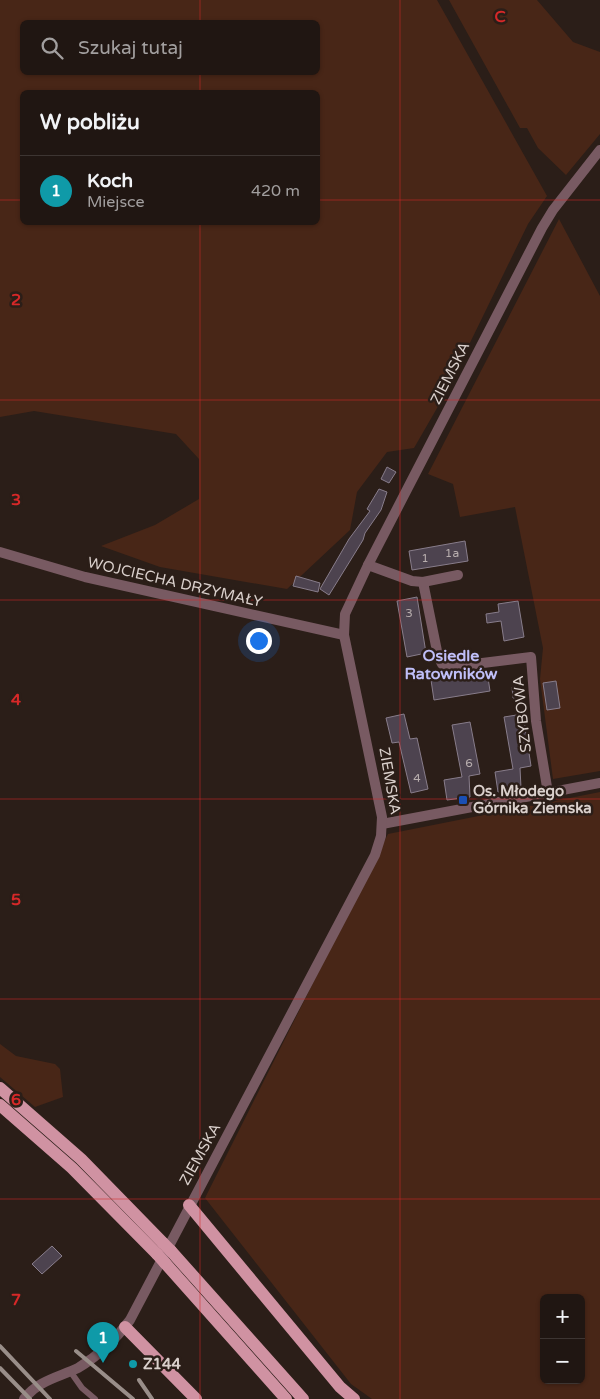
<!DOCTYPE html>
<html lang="pl">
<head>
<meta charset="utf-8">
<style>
  :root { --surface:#201612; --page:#2d2320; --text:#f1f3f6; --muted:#a29f9f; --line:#3d3532; --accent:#b1adfa }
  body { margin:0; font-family:"Varela Round",sans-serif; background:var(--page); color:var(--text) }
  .controls { position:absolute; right:15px; bottom:15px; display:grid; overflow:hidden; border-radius:8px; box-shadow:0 1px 4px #0004 }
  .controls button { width:45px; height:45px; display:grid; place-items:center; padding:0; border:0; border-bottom:1px solid var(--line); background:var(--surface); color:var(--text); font:25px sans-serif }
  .you { position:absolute; left:258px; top:640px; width:18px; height:18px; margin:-12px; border:4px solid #fff; border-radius:50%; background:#1a73e8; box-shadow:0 0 0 8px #1a73e833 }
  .badge { display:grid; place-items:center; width:32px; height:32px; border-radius:50%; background:var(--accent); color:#fff; font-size:16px; font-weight:700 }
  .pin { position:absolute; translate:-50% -41px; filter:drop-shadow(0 1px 2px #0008) }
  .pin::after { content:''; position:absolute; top:26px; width:18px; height:15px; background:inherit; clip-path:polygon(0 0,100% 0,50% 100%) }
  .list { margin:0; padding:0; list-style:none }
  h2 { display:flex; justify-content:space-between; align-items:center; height:65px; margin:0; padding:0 20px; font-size:21px }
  h2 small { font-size:16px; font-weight:400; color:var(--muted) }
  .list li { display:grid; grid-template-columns:32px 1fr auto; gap:15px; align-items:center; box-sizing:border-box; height:70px; padding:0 20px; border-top:1px solid var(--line) }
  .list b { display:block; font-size:19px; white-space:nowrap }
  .list p { margin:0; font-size:16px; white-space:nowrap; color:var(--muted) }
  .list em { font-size:16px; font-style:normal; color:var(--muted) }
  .icon { flex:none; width:28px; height:28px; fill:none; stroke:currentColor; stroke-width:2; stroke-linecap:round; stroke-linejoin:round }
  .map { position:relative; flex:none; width:600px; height:1399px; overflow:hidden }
  .search { position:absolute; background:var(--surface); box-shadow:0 1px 4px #0004; left:20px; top:20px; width:300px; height:55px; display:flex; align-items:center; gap:12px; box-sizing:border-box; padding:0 18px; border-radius:8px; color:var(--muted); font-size:19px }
  .panel { position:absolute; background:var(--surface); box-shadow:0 1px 4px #0004; left:20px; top:90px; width:300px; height:135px; border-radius:8px }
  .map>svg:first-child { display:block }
  .green { fill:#482617; fill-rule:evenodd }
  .building { fill:#4d434f; stroke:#887d8b }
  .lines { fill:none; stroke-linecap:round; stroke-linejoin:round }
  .service { stroke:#785a62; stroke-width:6 }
  .minor { stroke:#785a62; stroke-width:10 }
  .tertiary { stroke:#785a62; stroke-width:10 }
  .primary { stroke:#d092a2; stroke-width:12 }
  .rail { stroke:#998e89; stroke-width:4 }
  .primary-bridge { stroke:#d092a2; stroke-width:12 }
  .grid { fill:none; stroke:#d62828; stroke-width:1; stroke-opacity:0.55 }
  .transit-dot { fill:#1a4fb4; stroke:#2b1e18; stroke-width:2 }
  .culture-dot { fill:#0f9aa8; stroke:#2b1e18; stroke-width:2 }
  .labels { text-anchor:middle; stroke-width:5; stroke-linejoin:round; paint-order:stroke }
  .number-label { font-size:12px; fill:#b7adad }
  .street-label { font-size:15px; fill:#dad0cc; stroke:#2b1e18 }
  .poi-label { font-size:15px; font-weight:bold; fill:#dad0cc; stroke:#2b1e18; text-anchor:start }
  .neighbourhood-label { font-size:16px; font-weight:bold; fill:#bfbef7; stroke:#2b1e18 }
  .grid-label { font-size:16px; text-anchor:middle; font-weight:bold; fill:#d62828; stroke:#2b1e18; stroke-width:5; stroke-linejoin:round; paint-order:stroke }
</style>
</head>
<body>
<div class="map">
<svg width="600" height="1399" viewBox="0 0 600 1399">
  <rect width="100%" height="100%" fill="#2b1e18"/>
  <g class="green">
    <path d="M0,0H437L547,196L528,224L444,396L414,448L387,452L357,492L350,530L287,589L160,567L101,546L155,525L199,499V459L176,434L34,411L0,417ZM22,22H318V72H22ZM22,92H318V222H22Z"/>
    <path d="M449,0H537L573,42L600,52V134L566,175L538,148L527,128H520Z"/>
    <path d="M559,219L600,296V771L553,779L540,679L543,648L515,507L460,517L453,484L428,474Z"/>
    <path d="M600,792V1399H372L351,1384L205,1198L388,834ZM544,1298H581V1380H544Z"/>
    <path d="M0,1044L16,1056L55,1064L60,1069L63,1097L35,1107L0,1077Z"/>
  </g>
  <g class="building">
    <path d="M387,467L396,472L389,483L381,479Z"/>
    <path d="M379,489L387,492L381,510L365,533L363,540L329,595L320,589L349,539L370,511L367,509Z"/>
    <path d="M465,541L468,561L412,570L409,551Z"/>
    <path d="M296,576L320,583L318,592L293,586Z"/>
    <path d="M417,597L426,653L407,657L397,601Z"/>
    <path d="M518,601L524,637L504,641L501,621L487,623L486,614L499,612L498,604Z"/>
    <path d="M487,671L490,691L434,700L431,680Z"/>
    <path d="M556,681L560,708L547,710L543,683Z"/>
    <path d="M523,686L524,697L513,698L512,687Z"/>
    <path d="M404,714L410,739L417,738L428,789L411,793L399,742L392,743L386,718Z"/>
    <path d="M523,714L531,766L520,768L521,788L498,792L495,772L513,769L504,717Z"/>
    <path d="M470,722L480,774L469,776L470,797L447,800L444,780L462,777L452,725Z"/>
    <path d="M52,1246L62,1256L42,1274L32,1264Z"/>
  </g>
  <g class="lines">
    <path class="service" d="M70,1371L82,1388L95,1399"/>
    <g class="minor">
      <path d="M0,552L85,577L344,635"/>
      <path d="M368,565L412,581L423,582L438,656L442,664L450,667L531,657L536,721L548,793"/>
      <path d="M423,582L458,575"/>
      <path d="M382,824L600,783"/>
    </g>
    <path class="tertiary" d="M24,1399C37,1381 59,1377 78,1368C98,1356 116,1339 130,1320L375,855L381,836L382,817L344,635L345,614L368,565L542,228L553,210L600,150"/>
    <g class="primary">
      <path d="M0,1088L81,1159L163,1243"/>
      <path d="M0,1105L72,1168L157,1254"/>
      <path d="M189,1205L340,1387L354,1399"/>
      <path d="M171,1251L303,1399"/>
      <path d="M165,1263L286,1399"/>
      <path d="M125,1327L196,1399"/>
    </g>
    <g class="rail">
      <path d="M0,1346L50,1399"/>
      <path d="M76,1351L133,1399"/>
      <path d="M0,1368L30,1399"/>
      <path d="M139,1380L152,1399"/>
    </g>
    <g class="primary-bridge">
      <path d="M163,1243L171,1251"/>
      <path d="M157,1254L165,1263"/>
    </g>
  </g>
  <path class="grid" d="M200,0V22M400,0V1399M200,72V92M0,200H22M318,200H600M200,222V1399M0,400H600M0,600H600M0,799H600M0,999H600M0,1199H600"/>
  <rect class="transit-dot" x="458" y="795" width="10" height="10" rx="2.5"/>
  <circle class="culture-dot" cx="133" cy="1364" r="5"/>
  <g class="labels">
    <g class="number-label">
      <text x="452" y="557">1a</text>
      <text x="425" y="562">1</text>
      <text x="409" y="617">3</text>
      <text x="469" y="767">6</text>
      <text x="417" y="782">4</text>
    </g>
    <g class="street-label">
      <text transform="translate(450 373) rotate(-63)" y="5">ZIEMSKA</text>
      <text transform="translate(175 582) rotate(13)" y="5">WOJCIECHA DRZYMAŁY</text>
      <text transform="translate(522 714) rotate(-96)" y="5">SZYBOWA</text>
      <text transform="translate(390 781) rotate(80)" y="5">ZIEMSKA</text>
      <text transform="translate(200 1154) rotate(-61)" y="5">ZIEMSKA</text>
    </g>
    <g class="poi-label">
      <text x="473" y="796">Os. Młodego<tspan x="473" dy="17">Górnika Ziemska</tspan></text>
      <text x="143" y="1369">Z144</text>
    </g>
    <g class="neighbourhood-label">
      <text x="451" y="661">Osiedle<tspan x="451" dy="18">Ratowników</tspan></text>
    </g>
  </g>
  <g class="grid-label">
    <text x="500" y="22">C</text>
    <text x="16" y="305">2</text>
    <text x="16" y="505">3</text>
    <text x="16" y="705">4</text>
    <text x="16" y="905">5</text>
    <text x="16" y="1105">6</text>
    <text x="16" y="1305">7</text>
  </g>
</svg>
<div class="controls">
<button>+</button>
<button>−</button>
</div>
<div class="you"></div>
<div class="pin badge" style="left:103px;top:1363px;background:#0f9aa8">1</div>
<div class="search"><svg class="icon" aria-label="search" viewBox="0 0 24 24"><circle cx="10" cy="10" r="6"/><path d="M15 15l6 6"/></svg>Szukaj tutaj</div>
<section class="panel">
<h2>W pobliżu<small></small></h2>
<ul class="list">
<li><span class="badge" style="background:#0f9aa8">1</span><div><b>Koch</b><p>Miejsce</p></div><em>420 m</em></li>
</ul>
</section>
</div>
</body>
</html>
